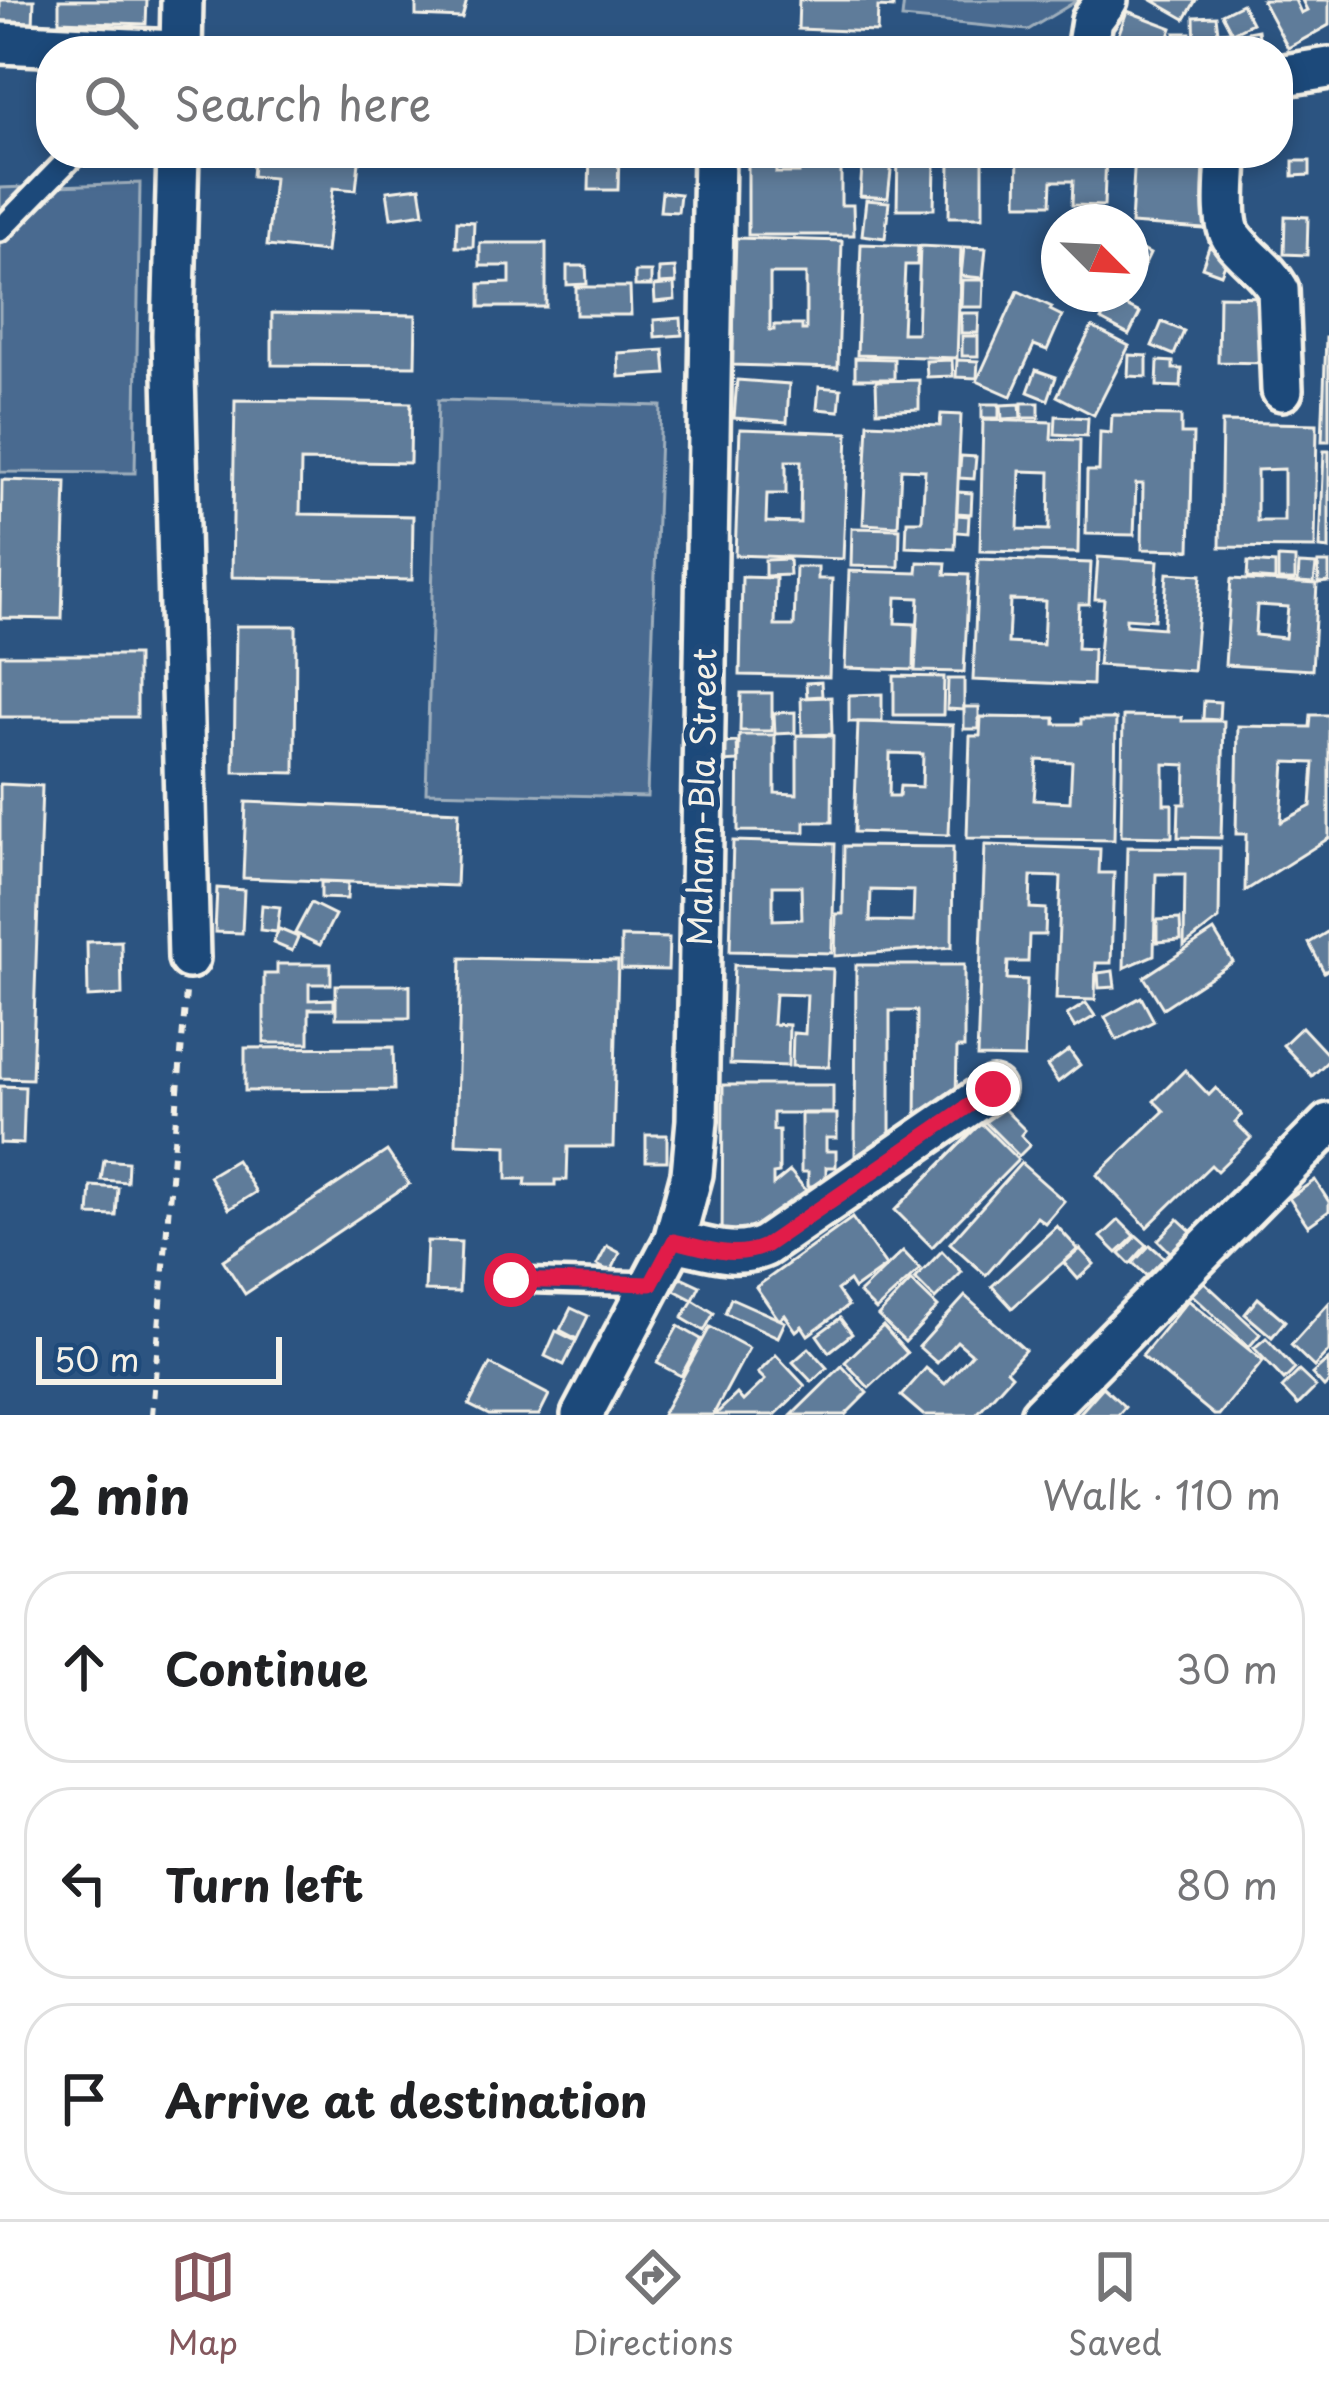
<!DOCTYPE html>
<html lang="en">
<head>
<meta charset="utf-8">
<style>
  :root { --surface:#fff; --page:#f2f2f2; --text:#202124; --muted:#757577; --line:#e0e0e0; --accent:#84575d }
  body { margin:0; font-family:"Playpen Sans",sans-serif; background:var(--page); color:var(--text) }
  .compass { position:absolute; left:1041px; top:204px; width:108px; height:108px; border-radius:50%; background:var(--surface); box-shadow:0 6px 18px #0003; rotate:114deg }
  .scale { position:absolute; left:36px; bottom:30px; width:246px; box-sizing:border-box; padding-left:12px; border:6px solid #f4f1e8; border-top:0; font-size:33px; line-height:42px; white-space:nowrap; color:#f4f1e8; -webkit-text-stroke:9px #1f4a7a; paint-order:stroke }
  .stop { position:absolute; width:36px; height:36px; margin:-27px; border:9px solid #e11d48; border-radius:50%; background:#fff }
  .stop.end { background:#e11d48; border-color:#fff; box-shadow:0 3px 12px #0008 }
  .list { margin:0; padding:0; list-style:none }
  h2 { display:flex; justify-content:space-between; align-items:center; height:156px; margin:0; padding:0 48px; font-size:51px }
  h2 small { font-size:39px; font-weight:400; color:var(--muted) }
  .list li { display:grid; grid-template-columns:78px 1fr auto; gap:36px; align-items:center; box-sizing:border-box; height:192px; margin:0 24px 24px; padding:0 24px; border:3px solid var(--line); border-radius:48px }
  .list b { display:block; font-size:45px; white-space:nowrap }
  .list em { font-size:39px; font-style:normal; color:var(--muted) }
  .icon { flex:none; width:66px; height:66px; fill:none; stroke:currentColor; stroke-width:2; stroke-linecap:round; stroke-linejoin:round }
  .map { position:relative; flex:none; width:1329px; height:1415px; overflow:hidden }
  .search { position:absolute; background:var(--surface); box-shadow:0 6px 18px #0003; left:36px; right:36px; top:36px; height:132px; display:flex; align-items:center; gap:30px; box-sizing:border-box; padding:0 42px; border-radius:48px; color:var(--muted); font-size:45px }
  .sheet { height:804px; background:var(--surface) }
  nav { display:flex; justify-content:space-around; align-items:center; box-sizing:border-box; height:168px; border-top:3px solid var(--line); background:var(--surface); font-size:33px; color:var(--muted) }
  nav a { display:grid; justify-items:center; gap:6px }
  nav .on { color:var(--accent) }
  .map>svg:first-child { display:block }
  .green { fill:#496b90; stroke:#9eaebc; stroke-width:3 }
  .building { fill:#5e7b9a; stroke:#f4f1e8; stroke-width:3; fill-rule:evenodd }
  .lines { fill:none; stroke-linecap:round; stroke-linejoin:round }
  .lane-casing { stroke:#f4f1e8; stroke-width:30 }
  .street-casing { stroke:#f4f1e8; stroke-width:48 }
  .path { stroke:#f4f1e8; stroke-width:6; stroke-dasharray:9 9; stroke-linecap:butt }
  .lane { stroke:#1f4a7a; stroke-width:21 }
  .street { stroke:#1f4a7a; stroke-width:39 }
  .route { stroke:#e11d48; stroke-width:15 }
  .labels { text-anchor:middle; stroke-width:12; stroke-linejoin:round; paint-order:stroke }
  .street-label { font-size:33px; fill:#f4f1e8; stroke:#1f4a7a }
</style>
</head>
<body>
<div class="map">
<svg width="1329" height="1415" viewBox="0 0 1329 1415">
  <rect width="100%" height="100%" fill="#2c5481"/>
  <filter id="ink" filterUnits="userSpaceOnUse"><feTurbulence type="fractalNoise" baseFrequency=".00833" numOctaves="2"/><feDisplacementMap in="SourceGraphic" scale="24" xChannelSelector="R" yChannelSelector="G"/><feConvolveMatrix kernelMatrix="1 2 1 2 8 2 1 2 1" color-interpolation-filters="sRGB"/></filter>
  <g filter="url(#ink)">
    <g class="green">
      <path d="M904,0H1078L1028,30L902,18Z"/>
      <path d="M140,183L135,473L0,472V188Z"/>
      <path d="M438,400L661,406L647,797L426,792Z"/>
    </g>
    <g class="building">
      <path d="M0,0H34L33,25L0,23Z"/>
      <path d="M59,0H147L146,24L59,21Z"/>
      <path d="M416,0H467L462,18L416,16Z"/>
      <path d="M799,0H893V8L878,7L877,32L798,29Z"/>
      <path d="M1152,0H1196L1185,19Z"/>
      <path d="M1262,0H1295L1301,13L1307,10L1302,0H1329V25L1288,48Z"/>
      <path d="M1242,4L1252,23L1232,33L1222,14Z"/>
      <path d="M1127,11L1172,28L1164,51H1124L1114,47Z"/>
      <path d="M1216,16L1218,32L1230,31L1231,50L1195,51L1194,17Z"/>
      <path d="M1258,30L1261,51H1240L1237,34Z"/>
      <path d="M1175,33H1190V50L1176,51Z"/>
      <path d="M254,153H360L356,190L333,188L326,252L267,246L274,178L252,176Z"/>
      <path d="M476,153H516L515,162L475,158Z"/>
      <path d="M534,153H554L553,161L533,159Z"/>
      <path d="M590,153H619L618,190H589Z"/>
      <path d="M748,153H789L777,154L776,173H799L800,153H841V205H853L854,235H748Z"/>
      <path d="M863,153H893L888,198L860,196Z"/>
      <path d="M898,153H983V217H949L950,164H935L934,209H897Z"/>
      <path d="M1018,153H1106L1104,206L1072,205L1073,181H1052L1051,204H1017Z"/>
      <path d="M1135,153H1223L1218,230L1131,224Z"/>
      <path d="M1293,161H1310V175L1293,176Z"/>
      <path d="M420,187L424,213L391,218L387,191Z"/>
      <path d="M662,192L680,194L678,212L660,211Z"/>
      <path d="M866,200L889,202L885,238L862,235Z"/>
      <path d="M1285,216L1308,217L1307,255L1284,254Z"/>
      <path d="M457,221L474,222L473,247H456Z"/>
      <path d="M736,238L842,241L838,368L732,365ZM770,274H806V330H802V325H774V330H770Z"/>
      <path d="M480,243H546V307H480V284L510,283V266H480Z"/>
      <path d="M861,244L918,246L917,265H905L902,333H917L920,246L961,248L957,358L857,355Z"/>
      <path d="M1131,244L1150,254L1141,273L1131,268Z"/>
      <path d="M964,247L986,248L983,278L961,276Z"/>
      <path d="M1209,247L1229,254L1221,274L1202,267Z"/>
      <path d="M567,266H586L587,284L567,285Z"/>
      <path d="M675,268L676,283L659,284V269Z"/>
      <rect x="635" y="272" width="16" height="14"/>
      <path d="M962,280H984L983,307H961Z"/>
      <path d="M674,284L675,300L655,302L654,286Z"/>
      <path d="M576,287H630L631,315H576Z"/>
      <path d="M1018,291L1052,307L1050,310L1062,316L1047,350L1034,345L1011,396L977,381Z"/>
      <path d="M1219,296L1268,297L1266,363L1218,362Z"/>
      <path d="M1112,299L1140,313L1129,335L1101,320Z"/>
      <path d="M272,313L416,315L415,366L272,365Z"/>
      <path d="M961,313H979L978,333H961Z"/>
      <path d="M681,318L682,335L655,337L654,320Z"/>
      <path d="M1162,322L1184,331L1174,355L1152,346Z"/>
      <path d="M1092,327L1129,346L1094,415L1057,396Z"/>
      <rect x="962" y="336" width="16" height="20"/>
      <path d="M1326,338H1329V441H1322Z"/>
      <path d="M664,350L666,374L619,377L618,353Z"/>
      <path d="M1129,355L1147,356V377L1128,376Z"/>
      <path d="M855,358L894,359V379H855Z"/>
      <path d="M952,360L953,376L927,377L926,361Z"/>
      <path d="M957,360L978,361L977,378L956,377Z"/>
      <path d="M1158,361L1173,362V369H1182L1181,387L1157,386Z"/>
      <path d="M1036,370L1056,377L1048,400L1028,392Z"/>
      <path d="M737,380L789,384L787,422L734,418Z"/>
      <path d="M919,380V409L877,411L876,381Z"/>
      <path d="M819,387L841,389L839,411L817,409Z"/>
      <path d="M235,400L411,403L410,463L301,461L300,514L413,516L412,580L232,577Z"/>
      <rect x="1022" y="403" width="17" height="15"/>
      <rect x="982" y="404" width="17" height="14"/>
      <path d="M1020,404L1021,418L1002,419L1001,405Z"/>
      <path d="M941,414L961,415L955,549L906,547L907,521H922L925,470L901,469L898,526L863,524L868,423L940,426Z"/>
      <path d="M1112,415L1181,416V434H1193L1190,550L1142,549L1143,484H1136L1134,535L1086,534L1087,471H1099L1100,432L1111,433Z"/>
      <path d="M1056,416L1088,418L1087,436L1055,434Z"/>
      <path d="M983,420L1052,422L1051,439L1080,440L1078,553L980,551ZM1020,471L1050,472L1049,530L1018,529Z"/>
      <path d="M1222,422L1317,424L1315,548L1220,547ZM1284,469V521H1257V470Z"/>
      <path d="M740,429L848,433L843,559L735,555ZM786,461H801L800,523L766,522L767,494H786Z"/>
      <path d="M1324,451H1329V549L1320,548Z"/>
      <path d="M961,456L976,457L974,479L959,478Z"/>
      <path d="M2,480L66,482L62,619L0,618Z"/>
      <path d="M958,492L972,493L971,514L957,513Z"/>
      <path d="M957,515L969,516L968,533L956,532Z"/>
      <path d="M852,528L900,529L899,567L851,566Z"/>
      <path d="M1098,557L1158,561L1154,620L1126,618V625L1163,628L1167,573L1201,575L1193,671L1098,665L1104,599H1095Z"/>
      <path d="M1278,558L1295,559V580H1278Z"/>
      <path d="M789,559L790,575L765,576V560Z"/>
      <path d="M978,559L1091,563L1089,604H1079L1077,648L1093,649L1092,685L973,680ZM1010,600L1045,601L1043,645L1008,643Z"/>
      <path d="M918,562L946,563L945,574L969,575L964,672L915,671L919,598L896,597L895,623L915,624L914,670L845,668L849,571L917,573Z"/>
      <path d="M1248,562L1275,564V580L1247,578Z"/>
      <path d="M1318,563H1329V582L1319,583Z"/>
      <path d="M1299,564L1316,565L1314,583L1298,582Z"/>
      <path d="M796,567H818V579H832L829,677L740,675L742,577L776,578L775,626H794Z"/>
      <path d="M1231,579L1317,584L1312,670L1225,665ZM1257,605L1288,607L1285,638L1255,635Z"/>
      <path d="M236,626H296L295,773L234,772Z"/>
      <rect x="0" y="655" width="137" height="62"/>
      <path d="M894,676L944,677L943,715H894Z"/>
      <path d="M948,679H964V710L947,709Z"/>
      <path d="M821,682L822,696L807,697L806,683Z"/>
      <path d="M741,693H772V731H740Z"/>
      <path d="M882,694V722H849V695Z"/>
      <path d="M831,697L832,734L802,735L801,698Z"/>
      <path d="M1204,701L1220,702L1219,720L1203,719Z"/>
      <rect x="964" y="707" width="15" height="22"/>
      <path d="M795,712V733L775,734L774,713Z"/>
      <path d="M1311,715H1329V838L1245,891L1246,834H1236L1238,726L1310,727ZM1285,762L1314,763L1311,806L1281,822Z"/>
      <path d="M1123,716L1182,717V721H1224L1221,838L1178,837L1179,804H1185L1186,765L1164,764V804H1172V837L1121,836Z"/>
      <path d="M981,717L1055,718V724H1081V719H1116L1114,840L967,838L970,736H980ZM1037,760L1072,762L1070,802L1034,800Z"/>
      <path d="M858,722L953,725L949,835L854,832ZM890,753L923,754L922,787L900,786L899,796H889Z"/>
      <path d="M739,735H775V793L797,794V735L833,736L832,822H805V832L738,831Z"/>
      <path d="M737,742L738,761L722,762L721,743Z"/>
      <path d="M0,784L42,786L32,1079L0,1078Z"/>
      <path d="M246,802L459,811L456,886L243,878Z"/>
      <path d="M733,841L835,844L832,953L730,951ZM773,886H801L802,919L773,920Z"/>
      <path d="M985,845L1100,849L1099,873H1114L1111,963H1096L1095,1000L1056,999L1061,877L1031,876L1030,908L1046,909L1045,935H1029L1028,962H1008L1007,979L1027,980L1024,1058L977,1057Z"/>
      <path d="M844,846L953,847L952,947L835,956L836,914H843ZM871,890L914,891L913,922L870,921Z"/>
      <path d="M1127,847L1220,848L1219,919L1184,946L1185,874H1156L1154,955L1124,968Z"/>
      <path d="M321,882L348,883L347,899L321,898Z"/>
      <path d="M217,888L244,890L242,933L215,932Z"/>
      <path d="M311,903L335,915L320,945L295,933Z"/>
      <path d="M262,905L280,907L277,932L260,930Z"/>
      <path d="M1180,919L1181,940L1157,942V920Z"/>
      <path d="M279,929L298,937L292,951L273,943Z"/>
      <path d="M1214,931L1233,962L1163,1008L1144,977Z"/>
      <path d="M1329,931V969L1324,972L1309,943Z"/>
      <path d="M621,937L669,938L668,970L621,969Z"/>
      <path d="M121,941L122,995L88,997L87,942Z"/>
      <path d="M461,958L618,961L613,1147H568L567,1180H555V1185H525L526,1179H507V1146L456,1144Z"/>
      <path d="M277,964H331V984H309V1000L334,999V1009H309V1043H264V974H277Z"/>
      <path d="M734,965L833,969L829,1067L792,1066L793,1033L805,1034L807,995L775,994L773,1024L789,1025L788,1066L730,1064Z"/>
      <path d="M856,965H964V1048H957L956,1099L916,1126L917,1011H890V1143L855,1160Z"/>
      <path d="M1113,971L1115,987L1099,988L1098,973Z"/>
      <rect x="336" y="985" width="74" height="33"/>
      <path d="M1141,997L1154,1021L1117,1040L1105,1017Z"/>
      <path d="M1086,1003L1095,1016L1075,1028L1067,1015Z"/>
      <path d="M1302,1027L1329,1056V1060L1312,1076L1283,1045Z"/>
      <path d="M393,1047L394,1090L245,1091V1048Z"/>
      <path d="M1069,1050L1080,1065L1058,1082L1047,1066Z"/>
      <path d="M1185,1070L1209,1095L1216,1088L1242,1115L1235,1122L1251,1138L1217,1171L1211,1165L1147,1227L1097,1175L1164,1111L1154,1101Z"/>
      <path d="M723,1085H833V1113H773V1130H779V1173L773,1174V1185L790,1171L810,1195L739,1245H722Z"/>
      <path d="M0,1086L25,1087L23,1144L0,1143Z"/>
      <path d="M999,1104L1025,1130L1021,1135L1030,1145L1019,1156L983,1120Z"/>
      <path d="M801,1114H837V1138H826V1151H836V1167H826V1186H808V1172H801Z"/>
      <path d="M981,1123L1018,1160L932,1247L895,1210Z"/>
      <rect x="646" y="1135" width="21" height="26"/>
      <path d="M387,1151L409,1184L245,1294L223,1260Z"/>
      <path d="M104,1160L128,1162L127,1182L101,1180Z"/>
      <path d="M236,1160L256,1192L229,1209L209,1176Z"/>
      <path d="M1021,1163L1064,1201L1045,1223L1037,1217L986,1275L950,1243Z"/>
      <path d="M1315,1180L1329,1202V1211L1308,1226L1289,1198Z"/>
      <path d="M91,1186L118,1188L116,1216L89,1215Z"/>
      <path d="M852,1218L886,1266L854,1289L849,1281L837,1290L848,1306L808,1335L802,1326L796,1331L785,1315L779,1320L756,1287Z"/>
      <path d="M1178,1219L1192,1232L1171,1253L1158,1240Z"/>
      <path d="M1119,1220L1135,1236L1117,1253L1101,1237Z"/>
      <path d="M1057,1226L1078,1249L1012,1308L992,1286Z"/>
      <path d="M1137,1236L1147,1245L1130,1264L1120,1254Z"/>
      <path d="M427,1241L461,1242L459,1292L425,1291Z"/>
      <path d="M1150,1245L1165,1258L1148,1277L1133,1263Z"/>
      <path d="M607,1246L620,1253L611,1272L597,1265Z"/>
      <path d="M1080,1249L1094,1264L1078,1279L1064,1263Z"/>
      <path d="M903,1251L920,1269L876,1310L859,1293Z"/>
      <path d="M942,1251L962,1272L935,1299L915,1279Z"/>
      <path d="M681,1277L700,1286L693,1300L674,1290Z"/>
      <path d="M1202,1280L1260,1334L1249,1347L1190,1293Z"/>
      <path d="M911,1281L938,1307L905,1342L878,1316Z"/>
      <path d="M965,1296L1025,1350L1007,1370L1012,1375L976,1415H923L901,1396L926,1368L945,1384L972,1354L957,1341L937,1363L919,1347Z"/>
      <path d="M731,1298L785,1322L778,1337L725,1313Z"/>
      <path d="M1258,1298L1285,1321L1272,1337L1245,1314Z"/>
      <path d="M693,1300L714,1313L704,1331L682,1318Z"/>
      <path d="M1188,1300L1263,1361L1219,1415H1214L1142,1356Z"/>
      <path d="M1329,1303V1351L1314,1367L1291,1345Z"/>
      <path d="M571,1308L588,1316L577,1339L560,1330Z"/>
      <path d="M840,1318L852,1334L829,1352L817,1335Z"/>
      <path d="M678,1326L701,1339L681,1376L657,1363Z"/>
      <path d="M883,1326L907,1353L869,1388L845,1362Z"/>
      <path d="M710,1327L749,1348L713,1415H662Z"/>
      <path d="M556,1331L576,1341L564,1365L545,1356Z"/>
      <path d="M1266,1338L1295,1369L1284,1380L1254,1348Z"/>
      <path d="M809,1348L827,1368L812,1382L793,1362Z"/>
      <path d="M776,1355L805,1386L775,1415H715L737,1394L743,1401L765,1380L758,1373Z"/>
      <path d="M1328,1360L1329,1382L1324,1387L1312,1374Z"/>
      <path d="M490,1364L549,1395L539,1415H489L469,1405Z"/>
      <path d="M842,1366L867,1393L845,1415H792Z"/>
      <path d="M1299,1371L1316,1387L1298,1405L1282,1388Z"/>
      <path d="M1103,1387L1125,1407L1118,1415H1082L1080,1413Z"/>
    </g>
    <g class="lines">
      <g class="lane-casing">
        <g id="lane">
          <path d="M0,230L75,153"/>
          <path d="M511,1280L651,1284"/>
        </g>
      </g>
      <g class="street-casing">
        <g id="street">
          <path d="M0,43L176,51"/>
          <path d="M181,51L182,0"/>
          <path d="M1087,51L1092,20L1107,0"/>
          <path d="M1278,76L1329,68"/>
          <path d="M178,153L173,335L189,958"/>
          <path d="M1227,153C1227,175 1220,222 1233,239C1246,257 1267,269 1278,289L1282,390"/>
          <path d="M674,1241C705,1247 735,1260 765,1246L993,1089"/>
          <path d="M582,1415L674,1241L692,1174L697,1120L714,153"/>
          <path d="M1041,1415L1329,1124"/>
        </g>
      </g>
      <path class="path" d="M152,1415L186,992"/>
      <use href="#lane" class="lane"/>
      <use href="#street" class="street"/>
    </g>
  </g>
  <g class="lines" filter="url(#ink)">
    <path class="route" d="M511,1280L651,1284L674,1241C705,1248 735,1260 765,1246L993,1089"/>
  </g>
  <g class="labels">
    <g class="street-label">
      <text transform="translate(702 797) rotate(-89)" y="12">Maham-Bla Street</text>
    </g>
  </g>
</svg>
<svg class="compass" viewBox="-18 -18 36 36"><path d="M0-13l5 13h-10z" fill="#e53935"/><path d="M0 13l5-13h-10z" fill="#757577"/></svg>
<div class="scale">50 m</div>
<div class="stop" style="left:511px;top:1280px"></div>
<div class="stop end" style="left:993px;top:1089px"></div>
<div class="search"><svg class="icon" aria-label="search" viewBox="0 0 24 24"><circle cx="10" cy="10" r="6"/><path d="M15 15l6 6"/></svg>Search here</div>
</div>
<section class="sheet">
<h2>2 min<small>Walk · 110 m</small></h2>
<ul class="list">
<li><svg class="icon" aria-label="ahead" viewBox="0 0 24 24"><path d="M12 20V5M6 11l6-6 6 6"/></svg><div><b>Continue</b></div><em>30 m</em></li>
<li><svg class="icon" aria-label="left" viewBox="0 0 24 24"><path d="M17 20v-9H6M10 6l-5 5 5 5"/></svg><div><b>Turn left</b></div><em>80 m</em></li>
<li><svg class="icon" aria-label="arrive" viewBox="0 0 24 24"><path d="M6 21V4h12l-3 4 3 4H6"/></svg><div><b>Arrive at destination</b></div></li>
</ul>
</section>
<nav>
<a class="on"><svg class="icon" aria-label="map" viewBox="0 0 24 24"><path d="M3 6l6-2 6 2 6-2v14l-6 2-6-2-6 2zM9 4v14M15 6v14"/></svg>Map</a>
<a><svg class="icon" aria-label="directions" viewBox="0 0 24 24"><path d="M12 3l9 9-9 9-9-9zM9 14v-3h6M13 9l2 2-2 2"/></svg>Directions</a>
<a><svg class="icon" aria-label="saved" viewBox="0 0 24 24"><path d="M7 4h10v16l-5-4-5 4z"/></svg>Saved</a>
</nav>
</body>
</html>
